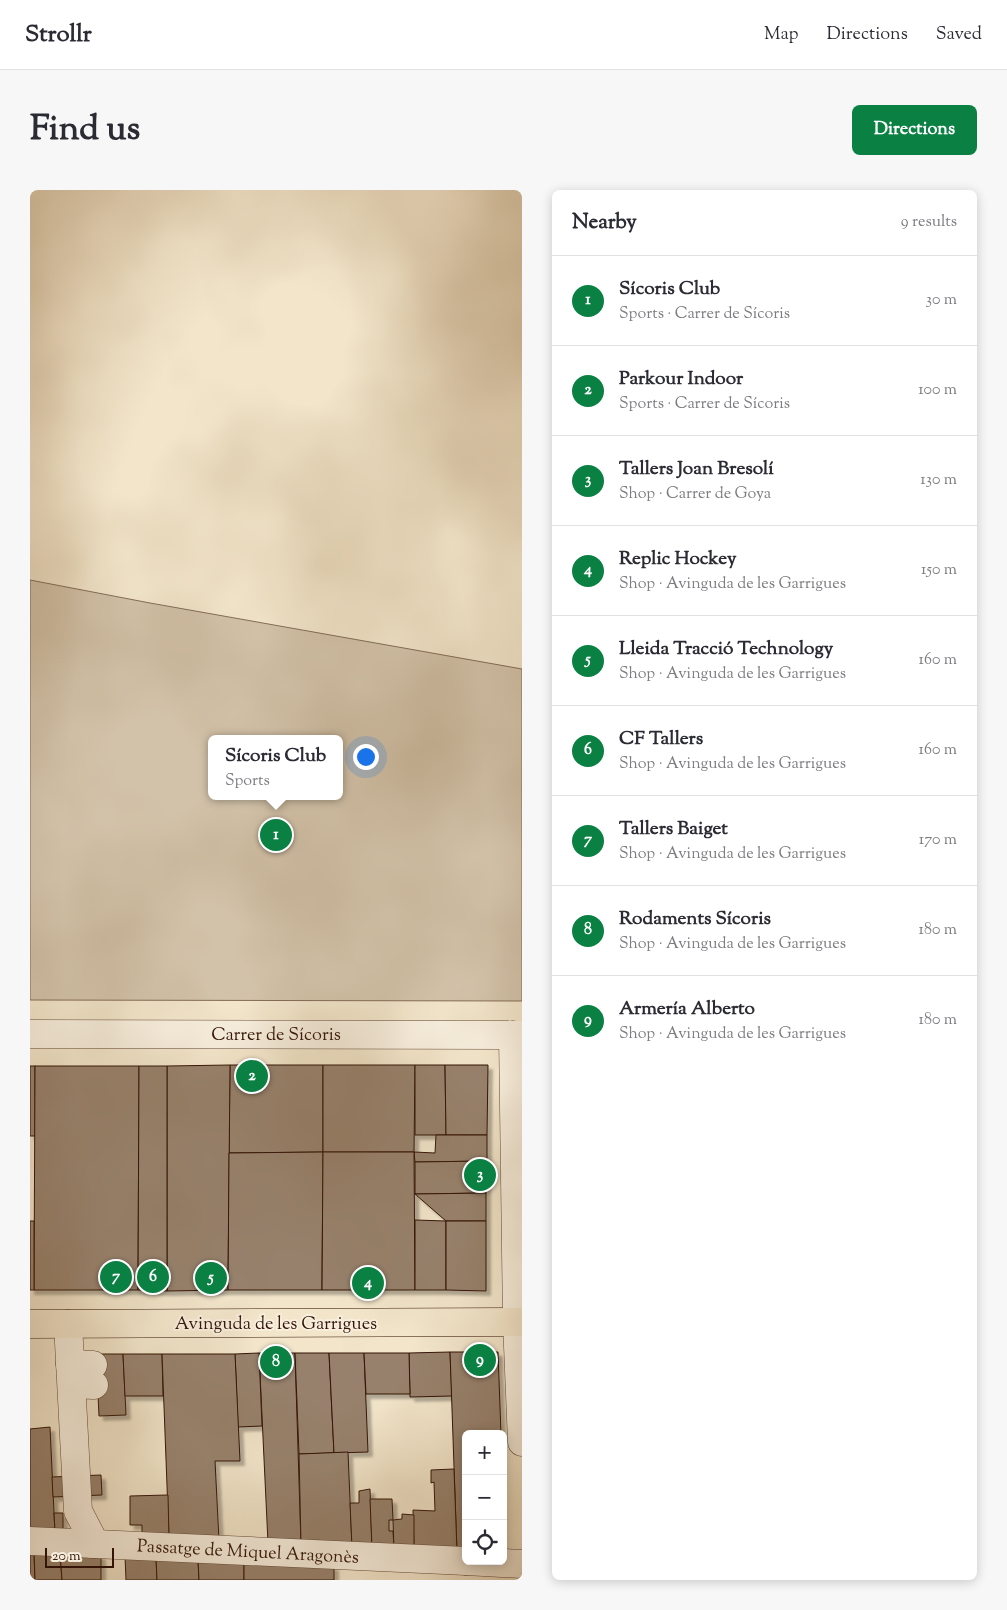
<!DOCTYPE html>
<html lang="en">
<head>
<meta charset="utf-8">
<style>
  :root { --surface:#fff; --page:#f7f7f7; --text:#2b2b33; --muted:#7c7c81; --line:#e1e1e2; --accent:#0b8043 }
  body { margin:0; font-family:"Sorts Mill Goudy",serif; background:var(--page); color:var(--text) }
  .controls { position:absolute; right:15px; bottom:15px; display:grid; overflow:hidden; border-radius:8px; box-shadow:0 2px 12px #0003 }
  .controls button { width:45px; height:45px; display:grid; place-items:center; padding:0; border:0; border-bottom:1px solid var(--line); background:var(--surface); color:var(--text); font:25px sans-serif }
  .scale { position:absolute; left:15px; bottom:12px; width:69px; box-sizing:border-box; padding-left:5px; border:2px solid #341507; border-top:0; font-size:14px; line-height:18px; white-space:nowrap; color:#341507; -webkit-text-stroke:4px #f7eedd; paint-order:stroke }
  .you { position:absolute; left:335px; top:566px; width:18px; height:18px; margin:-12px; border:4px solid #fff; border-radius:50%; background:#1a73e8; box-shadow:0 0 0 8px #1a73e833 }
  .badge { display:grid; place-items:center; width:32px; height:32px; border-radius:50%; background:var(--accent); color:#fff; font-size:16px; font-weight:700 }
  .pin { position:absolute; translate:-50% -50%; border:2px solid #fff; box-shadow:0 1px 5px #0006 }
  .popup { position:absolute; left:178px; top:545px; width:135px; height:65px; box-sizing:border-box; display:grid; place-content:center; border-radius:8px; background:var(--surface); filter:drop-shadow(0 1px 4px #0005); font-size:16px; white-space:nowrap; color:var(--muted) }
  .popup b { font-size:19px; color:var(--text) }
  .popup::after { content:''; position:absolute; left:50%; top:100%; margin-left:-10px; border:10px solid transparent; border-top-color:var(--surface) }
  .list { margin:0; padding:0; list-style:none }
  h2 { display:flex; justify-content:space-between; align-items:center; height:65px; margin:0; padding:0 20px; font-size:21px }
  h2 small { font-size:16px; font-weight:400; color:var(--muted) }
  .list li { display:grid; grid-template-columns:32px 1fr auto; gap:15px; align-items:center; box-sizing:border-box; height:90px; padding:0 20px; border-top:1px solid var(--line) }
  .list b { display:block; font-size:19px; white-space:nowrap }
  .list p { margin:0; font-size:16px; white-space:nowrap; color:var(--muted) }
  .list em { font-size:16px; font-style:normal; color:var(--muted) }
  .icon { flex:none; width:28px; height:28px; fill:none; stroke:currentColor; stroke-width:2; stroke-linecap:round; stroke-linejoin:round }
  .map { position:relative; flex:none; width:492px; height:1390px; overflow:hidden; border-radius:8px }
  header { display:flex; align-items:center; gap:30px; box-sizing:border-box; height:70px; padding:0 25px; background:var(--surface); border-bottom:1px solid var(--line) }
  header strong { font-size:24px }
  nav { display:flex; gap:28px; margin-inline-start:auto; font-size:18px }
  .intro { display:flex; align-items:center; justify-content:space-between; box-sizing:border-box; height:120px; padding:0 30px }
  h1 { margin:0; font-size:35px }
  .button { padding:12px 22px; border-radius:8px; background:var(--accent); color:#fff; font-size:18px; font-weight:700 }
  main { display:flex; gap:30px; padding:0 30px }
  aside { flex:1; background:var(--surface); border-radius:8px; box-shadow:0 2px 12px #0003 }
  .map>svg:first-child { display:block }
  .green { fill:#d2c2a9; stroke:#836c58; fill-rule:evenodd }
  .building { fill:#97816c; stroke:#341507; filter:url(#shadow) }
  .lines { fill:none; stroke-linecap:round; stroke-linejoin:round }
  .minor-casing { stroke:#644938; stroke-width:29 }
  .major-casing { stroke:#341507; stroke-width:29 }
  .minor { stroke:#f7eedd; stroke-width:28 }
  .major { stroke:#f2e5ca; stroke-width:28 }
  .labels { text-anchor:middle; stroke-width:4; stroke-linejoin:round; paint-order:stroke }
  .street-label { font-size:18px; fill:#341507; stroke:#f7eedd }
</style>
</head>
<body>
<header>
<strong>Strollr</strong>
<nav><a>Map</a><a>Directions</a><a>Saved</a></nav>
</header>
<div class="intro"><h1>Find us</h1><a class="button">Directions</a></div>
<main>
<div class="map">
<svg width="492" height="1390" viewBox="0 0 492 1390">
  <defs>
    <filter id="shadow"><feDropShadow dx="4.5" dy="4.5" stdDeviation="1" flood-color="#0004"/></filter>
  </defs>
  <rect width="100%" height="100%" fill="#f2e5ca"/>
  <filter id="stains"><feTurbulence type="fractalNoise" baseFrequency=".004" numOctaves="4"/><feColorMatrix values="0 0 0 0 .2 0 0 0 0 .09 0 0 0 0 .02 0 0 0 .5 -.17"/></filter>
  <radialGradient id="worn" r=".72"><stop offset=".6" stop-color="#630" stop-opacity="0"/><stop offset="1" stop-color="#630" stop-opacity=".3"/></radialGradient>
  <path class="green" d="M0,390L120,413L492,479V811L0,810ZM182,549H310V606H182Z"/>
  <g class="building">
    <path d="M200,875H293V962L199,963Z"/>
    <path d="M200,875L198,1100L137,1101V876Z"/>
    <path d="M293,875H385L384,962H293Z"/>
    <path d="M385,875H415L416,945H385Z"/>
    <path d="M415,875H458L457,945H416Z"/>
    <rect x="0" y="876" width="5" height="70"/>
    <path d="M5,876H109L108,1100H4Z"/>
    <path d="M109,876H137V1101L108,1100Z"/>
    <path d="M406,945H457V971L385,972L384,962L405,963Z"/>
    <path d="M293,962L292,1100H198L199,963Z"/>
    <path d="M293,962H384L385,1100H292Z"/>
    <path d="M457,971L456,1003L385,1004V972Z"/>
    <path d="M456,1003V1031H416L385,1004Z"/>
    <path d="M385,1030L416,1031V1100H385Z"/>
    <rect x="0" y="1031" width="4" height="69"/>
    <path d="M416,1031H456V1101L416,1100Z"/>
    <path d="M420,1162L422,1206L380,1207L379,1163Z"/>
    <path d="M420,1162H468L471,1244H436V1362H427Z"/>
    <path d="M229,1163H265L271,1354L238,1353Z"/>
    <path d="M229,1163L232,1236L208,1237L205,1164Z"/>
    <path d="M265,1163H299L304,1263L269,1264Z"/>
    <path d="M299,1163H334L338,1262L304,1263Z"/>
    <path d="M334,1163H379L380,1204H336Z"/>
    <path d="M66,1164H93L96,1225L69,1226Z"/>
    <path d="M93,1164H132L133,1206H95Z"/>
    <path d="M132,1164H205L210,1271H185L189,1350L139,1348Z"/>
    <path d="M20,1237L25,1344L0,1342V1239Z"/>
    <path d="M318,1262L322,1357L271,1354L269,1264Z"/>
    <path d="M424,1279L427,1362L384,1360L383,1320L405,1321L404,1292L401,1293V1280Z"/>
    <path d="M71,1285L72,1305L23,1307L22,1287Z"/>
    <path d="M340,1299L342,1358L322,1357L320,1313H329V1301Z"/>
    <path d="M138,1305L139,1348L112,1347V1335H100V1306Z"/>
    <path d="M340,1309H362L363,1330H359V1341H363L364,1359L342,1358Z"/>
    <path d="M24,1323H33V1342L25,1341Z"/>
    <path d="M372,1324L384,1325V1360L364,1359L363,1330L372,1329Z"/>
    <path d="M0,1362H4L5,1390H0Z"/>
    <path d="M4,1362L30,1363L32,1390H5Z"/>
    <path d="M30,1363L71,1365V1390H32Z"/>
    <path d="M95,1366L126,1368L127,1390H96Z"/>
    <path d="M126,1368L168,1370L169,1390H127Z"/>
    <path d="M168,1370L214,1372V1390H169Z"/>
    <path d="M214,1372L304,1376V1390H214Z"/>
  </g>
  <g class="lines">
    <g class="minor-casing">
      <g id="minor">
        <path d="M0,844L492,845"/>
        <path d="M483,845L487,1132L492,1252"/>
        <path d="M38,1134L48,1321L62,1348L63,1354"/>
        <path d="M40,1174L63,1175"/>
        <path d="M42,1194L64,1195"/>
        <path d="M0,1351L436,1371"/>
        <path d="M436,1371L492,1374"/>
      </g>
    </g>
    <g class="major-casing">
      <path id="major" d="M0,1134L492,1132"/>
    </g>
    <use href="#minor" class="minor"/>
    <use href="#major" class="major"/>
  </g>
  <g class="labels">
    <g class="street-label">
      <text x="246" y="850">Carrer de Sícoris</text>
      <text x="246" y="1139">Avinguda de les Garrigues</text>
      <text transform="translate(218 1361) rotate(3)" y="6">Passatge de Miquel Aragonès</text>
    </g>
  </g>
  <rect width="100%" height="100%" filter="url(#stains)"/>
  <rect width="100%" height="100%" fill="url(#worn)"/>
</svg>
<div class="controls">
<button>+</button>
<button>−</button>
<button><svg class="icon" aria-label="locate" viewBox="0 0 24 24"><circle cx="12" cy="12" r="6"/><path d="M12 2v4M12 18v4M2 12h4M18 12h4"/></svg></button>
</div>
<div class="scale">20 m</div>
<div class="you"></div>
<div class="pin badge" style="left:246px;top:645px">1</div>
<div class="popup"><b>Sícoris Club</b>Sports</div>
<div class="pin badge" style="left:222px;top:886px">2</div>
<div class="pin badge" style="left:450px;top:985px">3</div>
<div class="pin badge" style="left:338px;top:1093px">4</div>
<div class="pin badge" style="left:181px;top:1088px">5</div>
<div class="pin badge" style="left:123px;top:1087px">6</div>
<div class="pin badge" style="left:86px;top:1087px">7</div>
<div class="pin badge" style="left:246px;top:1172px">8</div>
<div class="pin badge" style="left:450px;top:1170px">9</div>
</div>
<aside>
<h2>Nearby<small>9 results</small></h2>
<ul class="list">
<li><span class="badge">1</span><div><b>Sícoris Club</b><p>Sports · Carrer de Sícoris</p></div><em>30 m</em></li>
<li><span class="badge">2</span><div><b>Parkour Indoor</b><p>Sports · Carrer de Sícoris</p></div><em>100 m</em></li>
<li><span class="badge">3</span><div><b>Tallers Joan Bresolí</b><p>Shop · Carrer de Goya</p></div><em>130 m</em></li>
<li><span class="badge">4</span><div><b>Replic Hockey</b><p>Shop · Avinguda de les Garrigues</p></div><em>150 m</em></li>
<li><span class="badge">5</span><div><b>Lleida Tracció Technology</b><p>Shop · Avinguda de les Garrigues</p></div><em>160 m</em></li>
<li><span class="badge">6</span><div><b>CF Tallers</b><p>Shop · Avinguda de les Garrigues</p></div><em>160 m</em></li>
<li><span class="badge">7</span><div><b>Tallers Baiget</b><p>Shop · Avinguda de les Garrigues</p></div><em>170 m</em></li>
<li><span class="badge">8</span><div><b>Rodaments Sícoris</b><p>Shop · Avinguda de les Garrigues</p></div><em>180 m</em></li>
<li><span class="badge">9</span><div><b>Armería Alberto</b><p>Shop · Avinguda de les Garrigues</p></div><em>180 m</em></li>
</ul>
</aside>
</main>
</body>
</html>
